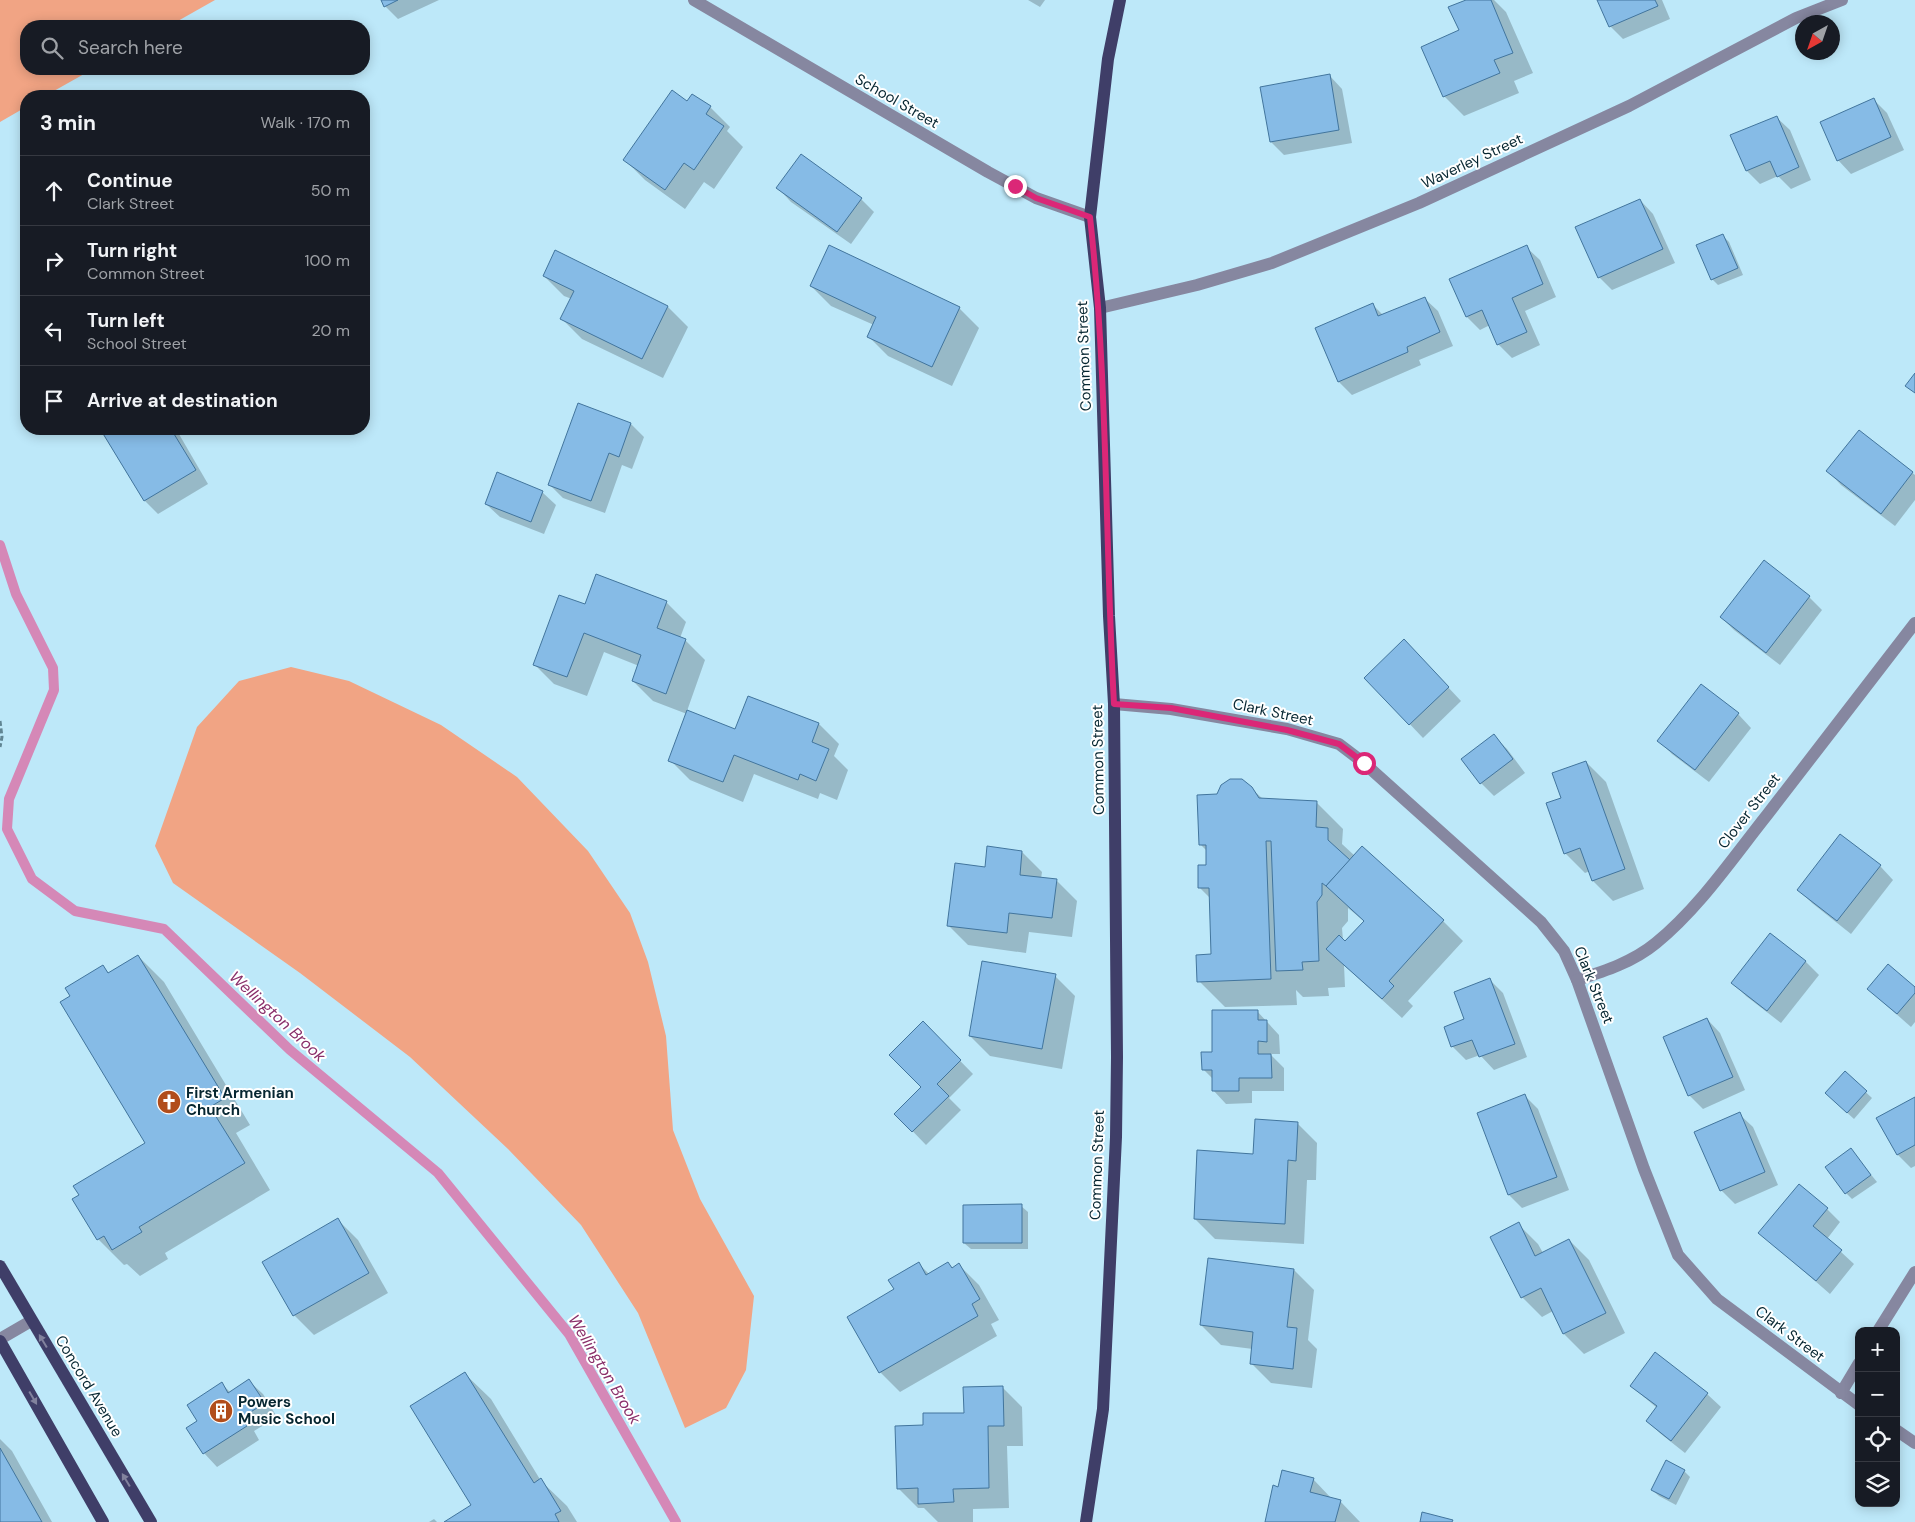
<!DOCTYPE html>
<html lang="en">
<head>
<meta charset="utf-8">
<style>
  :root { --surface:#171b24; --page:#242831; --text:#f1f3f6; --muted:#9ea1a6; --line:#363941 }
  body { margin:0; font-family:"DM Sans",sans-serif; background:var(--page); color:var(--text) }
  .controls { position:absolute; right:15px; bottom:15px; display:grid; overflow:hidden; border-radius:10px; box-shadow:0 2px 12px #0003 }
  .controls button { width:45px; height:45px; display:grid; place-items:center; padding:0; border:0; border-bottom:1px solid var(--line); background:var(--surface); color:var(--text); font:25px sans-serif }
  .compass { position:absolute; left:1795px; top:15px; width:45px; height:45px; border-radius:50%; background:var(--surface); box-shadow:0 2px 12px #0003; rotate:220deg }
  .stop { position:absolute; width:15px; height:15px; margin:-11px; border:4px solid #db2777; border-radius:50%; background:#fff }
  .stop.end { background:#db2777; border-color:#fff; box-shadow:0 1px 5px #0008 }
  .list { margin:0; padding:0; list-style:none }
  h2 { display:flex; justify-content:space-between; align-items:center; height:65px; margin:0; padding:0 20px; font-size:21px }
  h2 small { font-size:16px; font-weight:400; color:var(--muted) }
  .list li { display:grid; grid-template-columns:32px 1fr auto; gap:15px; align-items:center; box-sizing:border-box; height:70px; padding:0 20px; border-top:1px solid var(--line) }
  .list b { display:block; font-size:19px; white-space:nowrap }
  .list p { margin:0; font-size:16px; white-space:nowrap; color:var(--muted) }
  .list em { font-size:16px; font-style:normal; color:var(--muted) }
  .icon { flex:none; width:28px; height:28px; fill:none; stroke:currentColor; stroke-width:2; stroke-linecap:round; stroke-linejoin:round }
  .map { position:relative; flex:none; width:1915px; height:1522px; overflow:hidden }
  .search { position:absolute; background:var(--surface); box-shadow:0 2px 12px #0003; left:20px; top:20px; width:350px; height:55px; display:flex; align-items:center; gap:12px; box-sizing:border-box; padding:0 18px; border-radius:20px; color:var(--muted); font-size:19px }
  .panel { position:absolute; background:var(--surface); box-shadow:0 2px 12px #0003; left:20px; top:90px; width:350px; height:345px; border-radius:20px }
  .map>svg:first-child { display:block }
  .green { fill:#f1a484 }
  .shadow { fill:#0003; fill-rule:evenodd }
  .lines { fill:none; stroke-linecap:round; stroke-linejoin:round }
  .stream { stroke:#d588b7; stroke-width:10 }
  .building { fill:#86bbe6; stroke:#42759d }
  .path { stroke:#608593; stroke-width:3; stroke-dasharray:5 2.5; stroke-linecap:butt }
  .minor { stroke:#8687a0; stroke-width:12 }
  .major { stroke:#3f3e68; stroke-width:12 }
  .oneway { fill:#82829d }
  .route { stroke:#db2777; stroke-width:6 }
  .labels { text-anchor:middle; stroke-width:4; stroke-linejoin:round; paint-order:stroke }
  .street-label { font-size:15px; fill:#062631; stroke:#fff }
  .poi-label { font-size:15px; font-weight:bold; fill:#062631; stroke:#fff; text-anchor:start }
  .water-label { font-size:16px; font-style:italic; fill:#8a306b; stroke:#fff }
</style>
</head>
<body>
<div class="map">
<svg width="1915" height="1522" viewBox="0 0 1915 1522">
  <rect width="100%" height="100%" fill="#bde8f9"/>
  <g class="green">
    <path d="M0,0H215L169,26H26V69H93L45,96H26V107L0,122Z"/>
    <path d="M291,667L349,681L441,725L517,777L588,851L630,913L648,962L666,1036L673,1130L700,1199L754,1296L746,1370L726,1408L685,1428L638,1313L581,1225L508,1149L410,1057L300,973L173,883L155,846L197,727L239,681Z"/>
  </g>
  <g class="shadow">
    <path d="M382,0H439L398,19L385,6Z"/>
    <path d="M1028,0H1045L1040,7Z"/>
    <path d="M1469,0H1494L1506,12L1533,73L1514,81L1519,93L1464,116L1444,96L1423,47L1460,31Z"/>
    <path d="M1598,0H1662L1670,19L1623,39L1610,26Z"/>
    <path d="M1329,75L1342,89L1352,143L1284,155L1271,142Z"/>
    <path d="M1874,100L1887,113L1904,150L1851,174L1838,160Z"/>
    <path d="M688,102L710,107L730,127L727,131L743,147L714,189L704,182L685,209L645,180L625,160Z"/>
    <path d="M1776,117L1790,130L1811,180L1791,189L1778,176L1760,184L1747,171L1732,136Z"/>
    <path d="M778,188L861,199L874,212L851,244L791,202Z"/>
    <path d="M1640,200L1653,214L1675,263L1612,290L1599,277Z"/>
    <path d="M1722,235L1729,242L1743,275L1718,285L1712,279Z"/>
    <path d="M1526,247L1540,260L1556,297L1525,311L1540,345L1512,358L1498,344L1490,325L1480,330L1467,317Z"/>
    <path d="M556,252L668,307L688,327L663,378L582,339L562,319L572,299L564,296L544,276Z"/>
    <path d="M811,286L959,308L979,328L952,386L888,356L868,336L874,325L831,306Z"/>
    <path d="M1424,298L1438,311L1453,346L1419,360L1421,365L1352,395L1339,382L1317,329L1373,305L1384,316Z"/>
    <path d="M631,424L644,437L632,469L622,465L605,513L563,498L549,484Z"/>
    <path d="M110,429H176L208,484L158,514L145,501L103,433Z"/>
    <path d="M1859,431L1915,475V500L1895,526L1841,485L1828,471Z"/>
    <path d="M542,492L556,505L544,534L500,517L486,504Z"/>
    <path d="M1809,597L1822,610L1780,665L1734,630L1721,617Z"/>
    <path d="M666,602L686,622L680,638L685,640L705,660L687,711L736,730L749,697L819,724L839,744L834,756L848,770L837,800L820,793L818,799L754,774L743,802L690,780L670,760L687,714L653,701L633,681L639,666L604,652L587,696L554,684L534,664L585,606Z"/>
    <path d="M1417,654L1461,701L1423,738L1366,678Z"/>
    <path d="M1738,714L1751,728L1709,782L1672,754L1659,741Z"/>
    <path d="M1493,735L1507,749L1525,773L1494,796L1481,783Z"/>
    <path d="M1586,762L1606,782L1644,889L1613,901L1593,881L1590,871L1585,873L1565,853L1563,798Z"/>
    <path d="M1251,788L1264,800L1317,803L1343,829L1342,844L1355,856L1443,921L1463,941L1408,1001L1413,1006L1402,1018L1344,965L1345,987L1328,988L1329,996L1303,997L1296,990L1297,1005L1225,1007L1199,981L1212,955L1211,899L1200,888L1208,866L1207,851L1201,845L1218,796ZM1348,908L1365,922L1345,943L1343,940L1342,928L1348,921Z"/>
    <path d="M1840,836L1880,866L1893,880L1851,934L1812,903L1799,890Z"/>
    <path d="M1022,852L1042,872L1041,879L1057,881L1077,901L1072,937L1029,932L1026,953L968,945L948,925L986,868Z"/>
    <path d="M1771,934L1806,962L1819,975L1781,1023L1746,996L1733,983Z"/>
    <path d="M138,956L164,982L250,1125L236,1133L270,1190L165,1253L168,1259L140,1276L127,1264L124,1265L98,1239L146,1143L72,996L103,967L109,973Z"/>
    <path d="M1055,976L1075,996L1062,1069L990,1056L970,1036Z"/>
    <path d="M1489,979L1503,993L1527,1057L1494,1070L1480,1055L1466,1060L1453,1047L1445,1028L1465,1020Z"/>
    <path d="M1915,988V1022L1911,1027L1868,989Z"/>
    <path d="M1257,1011L1279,1035L1280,1054H1270L1284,1068V1091H1252V1103L1226,1104L1213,1090V1079L1203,1069L1214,1053Z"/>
    <path d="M1707,1019L1720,1033L1745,1090L1703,1109L1689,1095L1664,1038Z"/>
    <path d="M923,1023L973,1074L949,1098L961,1110L926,1145L896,1114L923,1087Z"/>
    <path d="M1845,1073L1872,1098L1854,1119L1832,1099Z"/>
    <path d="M1525,1096L1538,1109L1569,1190L1522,1208L1509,1195L1478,1113Z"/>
    <path d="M1915,1098V1166L1911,1168L1898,1155L1878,1118Z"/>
    <path d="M1739,1114L1753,1127L1778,1185L1735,1204L1721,1190Z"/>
    <path d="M1297,1123L1317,1143L1316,1180H1307L1304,1244L1215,1239L1195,1219L1254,1155Z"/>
    <path d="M1851,1150L1877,1182L1852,1199L1846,1193Z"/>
    <path d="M1021,1206L1028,1212V1249H971L964,1243Z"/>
    <path d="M1827,1209L1840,1222L1827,1239L1854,1264L1830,1294L1760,1233Z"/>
    <path d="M338,1220L358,1240L388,1293L314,1335L294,1315L264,1262Z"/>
    <path d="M1518,1224L1538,1244L1543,1253L1569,1240L1589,1260L1625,1333L1584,1354L1564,1334L1553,1311L1542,1317L1522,1297Z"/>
    <path d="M919,1264L929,1274L948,1264L953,1268L959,1265L979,1285L999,1320L991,1324L997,1336L900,1392L880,1372Z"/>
    <path d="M1294,1270L1314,1290L1308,1340L1317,1349L1312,1388L1271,1383L1251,1363L1253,1349L1221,1345L1201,1325Z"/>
    <path d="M1656,1354L1707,1394L1721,1407L1685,1453L1661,1434L1647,1421L1657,1408L1631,1386Z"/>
    <path d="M464,1373L491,1399L541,1481L567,1506L577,1522H446L473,1505Z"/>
    <path d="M249,1381L263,1394L277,1417L254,1431L259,1440L217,1467L204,1453L188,1428L199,1421L222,1384L231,1393Z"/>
    <path d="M1002,1387L1022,1407L1023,1446H1007L1009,1508L973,1509V1522H938L924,1508H918L898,1488L924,1426L965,1414Z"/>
    <path d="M0,1439L12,1451L52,1522H0Z"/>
    <path d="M1684,1471L1690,1477L1676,1505L1659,1496L1652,1490Z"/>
    <path d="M1313,1479L1332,1499L1340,1501L1360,1522H1266L1279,1488Z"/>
    <path d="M434,1519L437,1522H429Z"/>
  </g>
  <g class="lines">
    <path class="stream" d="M0,545L16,594L53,668L54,690L9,799L7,829L32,879L75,911L164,929L290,1050L438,1173L569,1334L676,1522"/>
  </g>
  <g class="building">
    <path d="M381,0H398L384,7Z"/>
    <path d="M1466,0H1491L1513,53L1494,60L1500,73L1443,97L1421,47L1459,30L1448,7Z"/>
    <path d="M1597,0H1655L1658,6L1609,27Z"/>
    <path d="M1330,74L1339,130L1270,142L1260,87Z"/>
    <path d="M672,90L687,101L692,94L711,106L706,114L724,126L694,170L684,163L665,190L623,160Z"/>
    <path d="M1874,98L1891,137L1837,161L1820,122Z"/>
    <path d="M1777,116L1799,167L1777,177L1770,161L1746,171L1730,135Z"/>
    <path d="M801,154L862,198L837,232L776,188Z"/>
    <path d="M1640,199L1663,249L1598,278L1575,227Z"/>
    <path d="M1723,234L1738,268L1711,280L1696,245Z"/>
    <path d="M829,245L960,307L932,367L867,337L876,317L810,286Z"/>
    <path d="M1527,245L1543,284L1512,298L1527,332L1497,345L1482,310L1466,317L1449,279Z"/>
    <path d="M555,250L668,306L642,359L560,319L574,291L543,276Z"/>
    <path d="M1425,297L1440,332L1407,347L1408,352L1338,382L1315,328L1373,303L1378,316Z"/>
    <path d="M1915,373V393L1905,386Z"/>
    <path d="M578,403L631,423L619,457L609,453L591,501L548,485Z"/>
    <path d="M108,429H171L196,470L144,501L102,432Z"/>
    <path d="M1859,430L1913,472L1881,514L1826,471Z"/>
    <path d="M497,472L543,491L531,522L485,504Z"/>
    <path d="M1764,560L1810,596L1766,653L1720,617Z"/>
    <path d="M596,574L667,601L657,628L686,639L666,694L632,681L641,655L584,633L567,677L533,665L559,595L585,604Z"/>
    <path d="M1404,639L1449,687L1409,725L1364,678Z"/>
    <path d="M1701,684L1739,713L1695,770L1657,741Z"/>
    <path d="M748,696L819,723L812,742L829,749L816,781L800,774L798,780L734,755L723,782L668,761L687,710L735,729Z"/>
    <path d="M1494,734L1513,759L1480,784L1461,759Z"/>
    <path d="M1586,761L1625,869L1592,881L1580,848L1564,854L1546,803L1561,798L1552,773Z"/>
    <path d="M1230,779H1242L1252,787L1259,798L1317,801L1316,827L1328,828V840L1350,860L1326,886L1322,883V895L1317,902L1319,961L1302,962L1303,970L1276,971L1271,841H1266L1271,979L1197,982L1196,955L1211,954L1209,888H1198V865H1206V845H1199L1197,795L1217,794L1221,785Z"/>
    <path d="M1840,834L1881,865L1837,921L1797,890Z"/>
    <path d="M987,846L1022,851L1020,875L1057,879L1052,918L1009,913L1007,933L947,926L955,863L985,867Z"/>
    <path d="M1362,846L1444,920L1389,981L1394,986L1382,999L1326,949L1339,935L1345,941L1364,921L1326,886Z"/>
    <path d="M1770,933L1806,961L1767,1011L1731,983Z"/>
    <path d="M138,955L225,1098L210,1107L245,1163L139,1227L142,1232L112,1250L104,1236L97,1240L72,1199L79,1195L73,1186L145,1143L60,1002L70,996L65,988L103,965L108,973Z"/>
    <path d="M982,961L1056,974L1042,1049L969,1036Z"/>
    <path d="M1888,964L1915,987V993L1897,1014L1867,989Z"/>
    <path d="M1490,978L1515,1044L1479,1057L1472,1040L1451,1047L1444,1027L1464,1019L1454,992Z"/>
    <path d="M1212,1010H1258V1020H1267V1042L1258,1041V1054H1271L1272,1078H1239V1091H1212V1070H1202L1201,1052H1212Z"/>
    <path d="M1707,1018L1733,1077L1688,1096L1663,1037Z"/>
    <path d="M923,1021L961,1060L937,1084L949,1096L912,1132L894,1114L921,1087L889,1055Z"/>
    <path d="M1845,1071L1867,1091L1847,1113L1825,1093Z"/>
    <path d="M1525,1094L1557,1177L1508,1195L1477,1113Z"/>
    <path d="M1915,1097V1145L1897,1155L1876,1118Z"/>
    <path d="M1740,1112L1765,1172L1720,1191L1694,1132Z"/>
    <path d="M1255,1119L1298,1122L1296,1161L1288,1160L1285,1224L1194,1219L1197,1150L1253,1154Z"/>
    <path d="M1851,1148L1871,1175L1845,1194L1825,1167Z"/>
    <path d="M1799,1184L1828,1208L1813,1226L1842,1250L1816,1281L1758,1233Z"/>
    <path d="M1022,1204V1243H963V1205Z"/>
    <path d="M338,1218L369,1273L293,1316L262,1262Z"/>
    <path d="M1519,1222L1535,1256L1569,1239L1606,1313L1563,1334L1541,1288L1521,1298L1490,1237Z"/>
    <path d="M1208,1258L1294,1269L1287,1327L1297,1328L1293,1369L1250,1364L1253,1332L1200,1325Z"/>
    <path d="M919,1262L926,1275L948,1262L952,1268L959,1263L980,1299L972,1304L978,1316L879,1373L847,1317L894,1289L888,1280Z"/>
    <path d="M1655,1352L1708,1393L1671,1441L1646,1421L1657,1406L1630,1386Z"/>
    <path d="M465,1372L534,1483L541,1478L561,1511L555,1514L559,1522H444L471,1505L410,1406Z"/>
    <path d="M249,1379L265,1403L241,1418L247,1426L203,1454L186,1428L197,1421L187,1405L222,1382L228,1393Z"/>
    <path d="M1003,1386L1004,1426H988L989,1488L953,1489L954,1502L918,1504V1488L897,1489L895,1426L923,1425V1413H964L963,1387Z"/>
    <path d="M0,1448L42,1522H0Z"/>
    <path d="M1666,1460L1685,1470L1669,1499L1651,1490Z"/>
    <path d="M1282,1470L1314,1478L1310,1492L1341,1500L1335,1522H1265L1273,1485L1278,1487Z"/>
    <path d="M1422,1512L1453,1520L1452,1522H1420Z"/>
  </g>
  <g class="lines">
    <path class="path" d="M0,721L2,737L0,747"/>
    <g class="minor">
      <path d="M694,0L988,172L1036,198L1090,217"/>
      <path d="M1100,308L1197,285L1272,263L1419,203L1629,106L1796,18L1842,0"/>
      <path d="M1114,704L1171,709L1287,729L1339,744L1364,763L1541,922L1564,951L1577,980L1644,1169L1678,1255L1717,1299L1859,1405"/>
      <path d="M1577,980C1605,971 1633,962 1656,943C1699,908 1732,859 1767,815C1816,751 1866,687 1915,623"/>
      <path d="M1878,1331L1915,1272"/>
      <path d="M0,1339L31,1321"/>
      <path d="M1841,1393L1859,1363"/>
      <path d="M1896,1430L1915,1443"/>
    </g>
    <g class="major">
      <path d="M0,1266L151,1522"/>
      <path d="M0,1341L103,1522"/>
      <path d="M1086,1522L1103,1409L1116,1137L1117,1057L1114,704L1109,616L1100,308L1090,217L1108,59L1120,0"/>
    </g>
  </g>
  <defs><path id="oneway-solid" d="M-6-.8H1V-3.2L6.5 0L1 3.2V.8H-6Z" transform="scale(1.25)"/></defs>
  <g class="oneway">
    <use href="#oneway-solid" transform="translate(43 1341) rotate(-121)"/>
    <use href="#oneway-solid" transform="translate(33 1398) rotate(60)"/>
    <use href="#oneway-solid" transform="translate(126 1480) rotate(-121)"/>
  </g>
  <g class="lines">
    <path class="route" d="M1015,186L1036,198L1090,217C1108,379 1105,542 1114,704L1171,708L1287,730L1339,744L1364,763"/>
  </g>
  <defs>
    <g id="church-disc" transform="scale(1.25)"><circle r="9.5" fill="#b14d1b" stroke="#fff"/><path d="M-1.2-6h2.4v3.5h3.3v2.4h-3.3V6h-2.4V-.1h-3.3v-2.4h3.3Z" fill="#fff"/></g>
    <g id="building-disc" transform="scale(1.25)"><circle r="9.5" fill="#b14d1b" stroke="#fff"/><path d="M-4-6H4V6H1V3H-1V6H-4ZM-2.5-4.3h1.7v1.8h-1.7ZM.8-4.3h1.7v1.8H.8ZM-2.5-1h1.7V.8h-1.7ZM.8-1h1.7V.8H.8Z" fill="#fff"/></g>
  </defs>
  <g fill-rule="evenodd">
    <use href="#church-disc" x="169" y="1102"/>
    <use href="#building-disc" x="221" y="1411"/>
  </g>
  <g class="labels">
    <g class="street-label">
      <text transform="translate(897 101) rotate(30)" y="5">School Street</text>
      <text transform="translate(1472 161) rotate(-25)" y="5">Waverley Street</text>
      <text transform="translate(1084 356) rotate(-92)" y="5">Common Street</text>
      <text transform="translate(1273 712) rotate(12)" y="5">Clark Street</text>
      <text transform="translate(1098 760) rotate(-91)" y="5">Common Street</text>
      <text transform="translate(1749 811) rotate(-52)" y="5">Clover Street</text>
      <text transform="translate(1594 985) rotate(68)" y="5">Clark Street</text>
      <text transform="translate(1097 1165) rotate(-88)" y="5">Common Street</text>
      <text transform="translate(1790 1334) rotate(37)" y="5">Clark Street</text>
      <text transform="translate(89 1386) rotate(59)" y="5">Concord Avenue</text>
    </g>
    <g class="poi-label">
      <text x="186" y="1098">First Armenian<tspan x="186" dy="17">Church</tspan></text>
      <text x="238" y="1407">Powers<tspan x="238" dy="17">Music School</tspan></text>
    </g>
    <g class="water-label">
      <text transform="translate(278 1016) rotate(43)" y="6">Wellington Brook</text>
      <text transform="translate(605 1369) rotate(59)" y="6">Wellington Brook</text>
    </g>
  </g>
</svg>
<div class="controls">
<button>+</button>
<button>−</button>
<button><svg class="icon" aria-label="locate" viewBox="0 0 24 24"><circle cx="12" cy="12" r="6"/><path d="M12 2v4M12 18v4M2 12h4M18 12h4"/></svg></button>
<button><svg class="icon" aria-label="layers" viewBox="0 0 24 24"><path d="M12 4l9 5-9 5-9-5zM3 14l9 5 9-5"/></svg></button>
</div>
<svg class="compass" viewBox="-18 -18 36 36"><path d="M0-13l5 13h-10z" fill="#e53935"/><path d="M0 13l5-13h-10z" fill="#9ea1a6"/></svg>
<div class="stop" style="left:1364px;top:763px"></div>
<div class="stop end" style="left:1015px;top:186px"></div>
<div class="search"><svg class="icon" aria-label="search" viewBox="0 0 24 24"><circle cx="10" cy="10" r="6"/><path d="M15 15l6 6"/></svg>Search here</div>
<section class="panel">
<h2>3 min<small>Walk · 170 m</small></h2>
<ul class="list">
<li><svg class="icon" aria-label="ahead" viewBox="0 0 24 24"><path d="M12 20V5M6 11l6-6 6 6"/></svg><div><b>Continue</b><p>Clark Street</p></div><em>50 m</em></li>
<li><svg class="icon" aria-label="right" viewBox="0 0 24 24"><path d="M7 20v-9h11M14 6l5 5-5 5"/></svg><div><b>Turn right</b><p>Common Street</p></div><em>100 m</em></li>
<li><svg class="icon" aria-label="left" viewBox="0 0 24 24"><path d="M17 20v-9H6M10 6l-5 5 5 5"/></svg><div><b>Turn left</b><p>School Street</p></div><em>20 m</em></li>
<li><svg class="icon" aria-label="arrive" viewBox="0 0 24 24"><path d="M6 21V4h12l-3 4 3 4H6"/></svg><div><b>Arrive at destination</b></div></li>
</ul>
</section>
</div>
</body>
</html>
